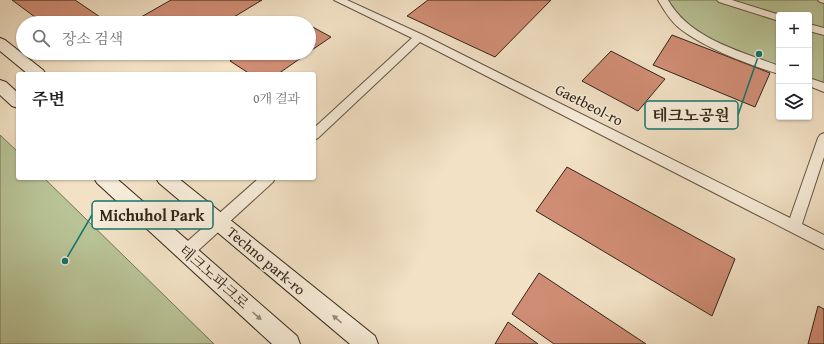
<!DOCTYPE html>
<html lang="ko">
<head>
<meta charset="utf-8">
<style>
  :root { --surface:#fff; --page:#f2f2f2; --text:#202124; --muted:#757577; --line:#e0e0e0 }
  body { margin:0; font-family:"Gentium Book Plus","Noto Serif KR",serif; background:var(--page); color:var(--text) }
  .controls { position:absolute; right:12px; top:12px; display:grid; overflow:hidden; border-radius:4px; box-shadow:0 1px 3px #0004 }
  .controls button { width:36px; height:36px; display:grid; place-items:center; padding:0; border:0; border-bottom:1px solid var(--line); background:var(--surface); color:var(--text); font:20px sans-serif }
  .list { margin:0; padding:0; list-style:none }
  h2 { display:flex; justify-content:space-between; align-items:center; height:52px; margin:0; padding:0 16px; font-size:17px }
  h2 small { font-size:13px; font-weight:400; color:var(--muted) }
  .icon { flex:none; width:22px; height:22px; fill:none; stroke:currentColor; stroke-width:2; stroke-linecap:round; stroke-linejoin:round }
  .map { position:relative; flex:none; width:824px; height:344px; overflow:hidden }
  .search { position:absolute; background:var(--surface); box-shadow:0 1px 3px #0004; left:16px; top:16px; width:300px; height:44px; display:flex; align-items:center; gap:10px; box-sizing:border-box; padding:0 14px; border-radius:22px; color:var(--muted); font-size:15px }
  .panel { position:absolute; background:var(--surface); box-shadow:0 1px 3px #0004; left:16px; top:72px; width:300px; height:108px; border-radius:4px }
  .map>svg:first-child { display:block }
  .green { fill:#b8c396; stroke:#757457 }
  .building { fill:#d08d75; stroke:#322618 }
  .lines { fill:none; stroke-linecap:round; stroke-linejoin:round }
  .street-casing { stroke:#625543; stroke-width:2 }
  .secondary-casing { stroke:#322618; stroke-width:2 }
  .street { fill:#f7ecd9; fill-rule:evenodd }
  .secondary { fill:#f7ecd9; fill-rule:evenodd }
  .oneway { fill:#948978 }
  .labels { text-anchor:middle; stroke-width:3; stroke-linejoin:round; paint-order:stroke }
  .street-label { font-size:15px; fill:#322618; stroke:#f7ecd9 }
  .leader { fill:none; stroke:#0f766e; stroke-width:1.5 }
  .callout-dot { fill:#0f766e; stroke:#f7ecd9; stroke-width:1.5 }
  .callout { fill:#f7ecd9; stroke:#0f766e; stroke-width:1.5 }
  .callout-label { font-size:16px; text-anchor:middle; font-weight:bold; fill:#322618 }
</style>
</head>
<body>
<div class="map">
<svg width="824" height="344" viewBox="0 0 824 344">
  <rect width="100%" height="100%" fill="#f2e1c5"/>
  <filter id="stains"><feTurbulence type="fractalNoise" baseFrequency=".005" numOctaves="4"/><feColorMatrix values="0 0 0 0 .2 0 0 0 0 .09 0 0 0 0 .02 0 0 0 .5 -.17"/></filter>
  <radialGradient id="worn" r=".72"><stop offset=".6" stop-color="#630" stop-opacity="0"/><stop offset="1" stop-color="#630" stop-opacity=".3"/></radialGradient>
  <g class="green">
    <path d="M663,0H824V88L809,82V15H779V70L700,38Z"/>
    <path d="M0,135L18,152V178H44L214,344H0Z"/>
  </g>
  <g class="building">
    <path d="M12,0H75L109,23H43Z"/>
    <path d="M171,0H262L224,23H137L134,21Z"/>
    <path d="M428,0H551L495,57L407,16Z"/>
    <path d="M295,17L306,23H287Z"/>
    <path d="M309,25L331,37L309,52Z"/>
    <path d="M672,35L770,73L755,107L653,65Z"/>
    <path d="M611,51L665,79L638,111L582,81Z"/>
    <path d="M242,53H308L278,74H250L230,61Z"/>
    <path d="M567,167L735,259L712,316L536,211Z"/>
    <path d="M539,273L646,344H554L512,314Z"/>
    <path d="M818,306L824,309V344H808Z"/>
    <path d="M508,322L538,344H495Z"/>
  </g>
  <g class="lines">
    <g class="street-casing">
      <g id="street">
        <path d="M334,0H347L423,35L790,218L818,138L820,135L824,133V157L802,224L824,235V249L420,42L318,138L314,140V128L412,38Z"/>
        <path d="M658,0H668C690,39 740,51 779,66V74C749,65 702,47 678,27C669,19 664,10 658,0Z"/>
        <path d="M717,0H732L780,15L779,21L719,2Z"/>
        <path d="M818,0H824V3L820,2Z"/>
        <path d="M809,24L824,28V35L809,31Z"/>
        <path d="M809,78L824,83V92L809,86Z"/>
        <path d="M259,178H275L273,182L191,257L186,259L181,257L179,252L181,247Z"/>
      </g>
    </g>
    <g class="secondary-casing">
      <g id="secondary">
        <path d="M0,38L5,40L43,70L46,74H28L0,51Z"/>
        <path d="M0,80L6,82L18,93V108L12,106L0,95Z"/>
        <path d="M94,178H116L297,336L300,344H272L97,183Z"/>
        <path d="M156,178H178L375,336L378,344H350L159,183Z"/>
      </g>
    </g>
    <use href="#street" class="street"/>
    <use href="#secondary" class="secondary"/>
  </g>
  <defs><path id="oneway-solid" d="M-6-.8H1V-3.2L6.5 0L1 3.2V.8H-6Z"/></defs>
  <g class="oneway">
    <use href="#oneway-solid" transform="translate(257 316) rotate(42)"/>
    <use href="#oneway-solid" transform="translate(337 319) rotate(-140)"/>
  </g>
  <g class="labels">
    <g class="street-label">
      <text transform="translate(589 105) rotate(27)" y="5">Gaetbeol-ro</text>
      <text transform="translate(266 261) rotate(40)" y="5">Techno park-ro</text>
      <text transform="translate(214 277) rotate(42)" y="5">테크노파크로</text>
    </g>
  </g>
  <path class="leader" d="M759 54L738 115M65 261L92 215"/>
  <g class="callout-dot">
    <circle cx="759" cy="54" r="4"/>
    <circle cx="65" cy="261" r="4"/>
  </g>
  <g class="callout">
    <rect x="645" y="101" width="93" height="28" rx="4"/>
    <rect x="92" y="201" width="121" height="28" rx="4"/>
  </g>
  <g class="callout-label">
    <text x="691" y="121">테크노공원</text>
    <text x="152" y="221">Michuhol Park</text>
  </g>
  <rect width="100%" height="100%" filter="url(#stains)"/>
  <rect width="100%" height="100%" fill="url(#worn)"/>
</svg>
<div class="controls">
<button>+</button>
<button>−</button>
<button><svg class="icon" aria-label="layers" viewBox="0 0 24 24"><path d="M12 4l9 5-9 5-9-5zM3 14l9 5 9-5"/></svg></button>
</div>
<div class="search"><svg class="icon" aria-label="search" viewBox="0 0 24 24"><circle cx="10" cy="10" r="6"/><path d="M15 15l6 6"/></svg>장소 검색</div>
<section class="panel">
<h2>주변<small>0개 결과</small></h2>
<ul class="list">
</ul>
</section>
</div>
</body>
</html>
